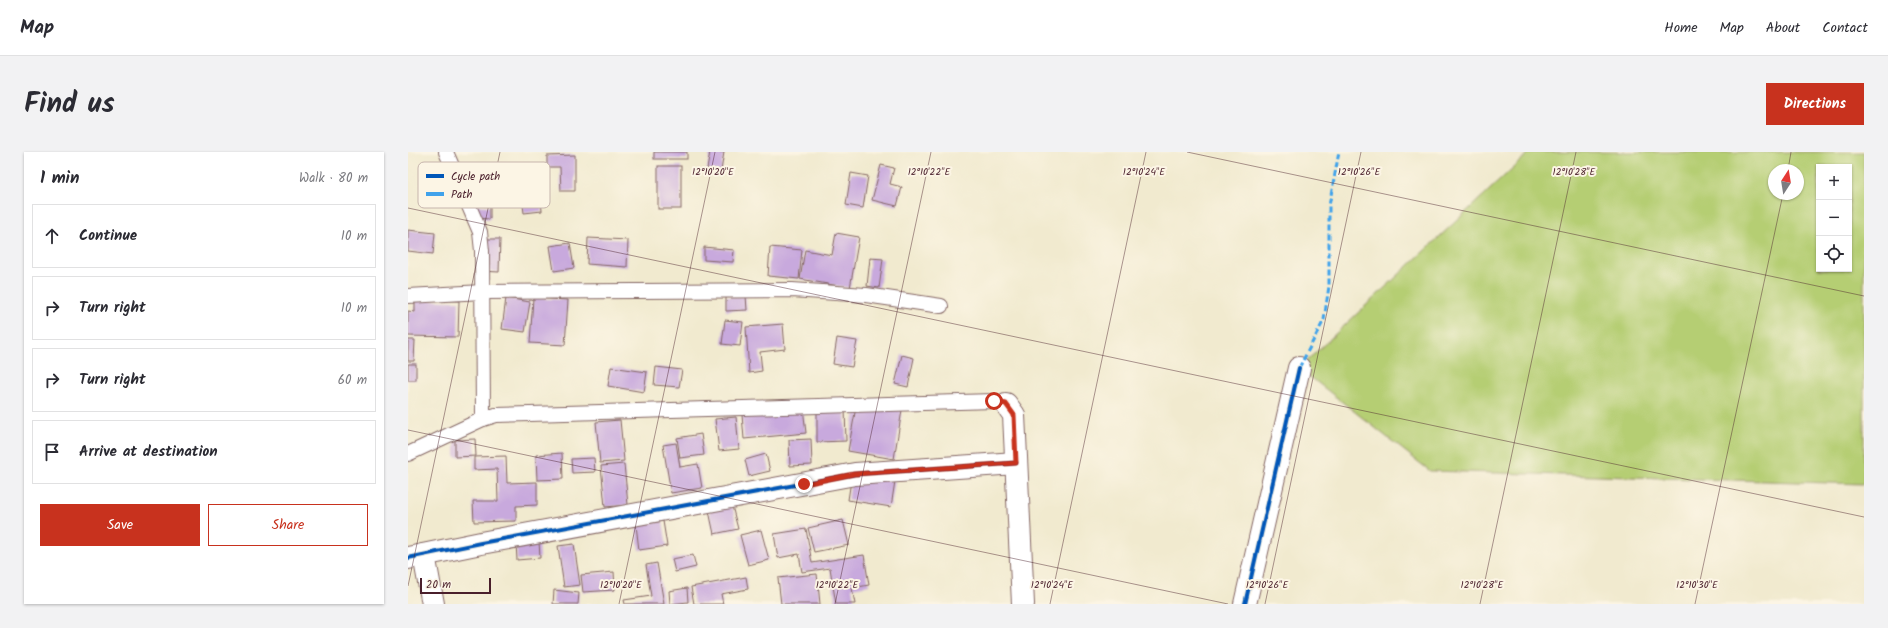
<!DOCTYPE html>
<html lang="en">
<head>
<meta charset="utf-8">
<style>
  :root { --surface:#fff; --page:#f2f2f3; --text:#2b2b33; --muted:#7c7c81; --line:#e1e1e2; --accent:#c8321e }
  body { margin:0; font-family:Kalam,sans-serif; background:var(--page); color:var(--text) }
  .controls { position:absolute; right:12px; top:12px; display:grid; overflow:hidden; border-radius:0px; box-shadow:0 1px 3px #0004 }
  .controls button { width:36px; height:36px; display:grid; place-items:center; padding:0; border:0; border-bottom:1px solid var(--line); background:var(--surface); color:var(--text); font:20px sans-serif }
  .compass { position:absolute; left:1360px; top:12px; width:36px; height:36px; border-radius:50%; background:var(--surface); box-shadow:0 1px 3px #0004; rotate:12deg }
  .scale { position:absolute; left:12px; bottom:10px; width:71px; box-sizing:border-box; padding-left:4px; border:2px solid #4a1f2b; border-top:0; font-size:11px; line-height:14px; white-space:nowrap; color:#4a1f2b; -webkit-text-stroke:3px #fcf5e5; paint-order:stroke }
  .stop { position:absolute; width:12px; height:12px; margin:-9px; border:3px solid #c8321e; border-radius:50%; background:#fff }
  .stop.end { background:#c8321e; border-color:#fff; box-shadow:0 1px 4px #0008 }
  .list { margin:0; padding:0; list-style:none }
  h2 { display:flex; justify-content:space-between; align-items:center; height:52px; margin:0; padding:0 16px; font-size:17px }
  h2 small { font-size:13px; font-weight:400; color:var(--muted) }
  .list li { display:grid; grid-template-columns:26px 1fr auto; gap:12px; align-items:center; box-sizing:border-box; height:64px; margin:0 8px 8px; padding:0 8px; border:1px solid var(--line); border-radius:0px }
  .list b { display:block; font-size:15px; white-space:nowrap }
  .list em { font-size:13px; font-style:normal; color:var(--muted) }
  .actions { display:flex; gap:8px; padding:12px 16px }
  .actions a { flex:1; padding:9px 0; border:1px solid var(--accent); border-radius:0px; text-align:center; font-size:14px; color:var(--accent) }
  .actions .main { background:var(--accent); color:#fff }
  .icon { flex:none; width:22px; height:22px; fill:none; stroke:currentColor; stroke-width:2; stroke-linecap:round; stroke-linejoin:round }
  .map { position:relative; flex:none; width:1456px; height:452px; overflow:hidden; border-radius:0px }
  header { display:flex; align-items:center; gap:24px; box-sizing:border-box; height:56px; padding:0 20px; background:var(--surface); border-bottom:1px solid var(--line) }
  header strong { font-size:19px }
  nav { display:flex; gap:22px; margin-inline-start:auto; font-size:14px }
  .intro { display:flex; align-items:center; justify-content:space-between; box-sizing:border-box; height:96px; padding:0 24px }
  h1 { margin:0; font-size:28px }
  .button { padding:10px 18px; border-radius:0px; background:var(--accent); color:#fff; font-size:14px; font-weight:700 }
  main { display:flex; gap:24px; padding:0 24px }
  aside { flex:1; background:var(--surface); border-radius:0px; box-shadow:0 1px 3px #0004 }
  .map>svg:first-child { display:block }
  .green { fill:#b5ce73; stroke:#80764f; fill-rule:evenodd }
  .building { fill:#c8a9dd }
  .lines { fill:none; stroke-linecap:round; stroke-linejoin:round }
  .service-casing { stroke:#846664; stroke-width:16 }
  .minor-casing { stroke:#846664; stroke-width:24 }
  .service { stroke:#fff; stroke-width:14 }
  .minor { stroke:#fff; stroke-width:22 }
  .quiet { stroke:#40a2eb; stroke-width:3; stroke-dasharray:6 3; stroke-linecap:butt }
  .cycleway-casing { stroke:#fcf5e5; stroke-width:6 }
  .cycleway { stroke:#0057b8; stroke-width:4 }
  .route { stroke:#c8321e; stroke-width:5 }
  .ticks { fill:none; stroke:#4a1f2b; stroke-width:1; stroke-opacity:0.45 }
  .key { fill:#fcf5e5; stroke:#c7b5ad; stroke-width:1 }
  .key-label { font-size:11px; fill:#4a1f2b }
  .ticks-label { font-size:10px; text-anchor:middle; fill:#4a1f2b; stroke:#fcf5e5; stroke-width:4; stroke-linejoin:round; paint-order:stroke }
</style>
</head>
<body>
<header>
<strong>Map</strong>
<nav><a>Home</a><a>Map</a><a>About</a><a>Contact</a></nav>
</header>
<div class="intro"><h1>Find us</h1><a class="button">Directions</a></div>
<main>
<aside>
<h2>1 min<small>Walk · 80 m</small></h2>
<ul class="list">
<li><svg class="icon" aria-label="ahead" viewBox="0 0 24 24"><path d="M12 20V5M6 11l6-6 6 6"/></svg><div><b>Continue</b></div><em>10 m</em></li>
<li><svg class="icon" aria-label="right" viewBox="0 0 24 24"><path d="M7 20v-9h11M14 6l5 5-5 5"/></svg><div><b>Turn right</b></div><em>10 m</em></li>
<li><svg class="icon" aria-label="right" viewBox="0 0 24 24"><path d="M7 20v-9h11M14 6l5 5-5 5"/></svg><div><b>Turn right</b></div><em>60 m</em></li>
<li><svg class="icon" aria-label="arrive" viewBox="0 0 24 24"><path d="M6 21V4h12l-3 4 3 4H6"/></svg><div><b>Arrive at destination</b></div></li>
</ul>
<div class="actions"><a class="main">Save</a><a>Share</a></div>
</aside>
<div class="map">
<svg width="1456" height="452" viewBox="0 0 1456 452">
  <rect width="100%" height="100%" fill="#fcf5e5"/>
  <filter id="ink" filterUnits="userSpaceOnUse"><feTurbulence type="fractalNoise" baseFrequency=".025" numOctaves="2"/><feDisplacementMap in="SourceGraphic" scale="8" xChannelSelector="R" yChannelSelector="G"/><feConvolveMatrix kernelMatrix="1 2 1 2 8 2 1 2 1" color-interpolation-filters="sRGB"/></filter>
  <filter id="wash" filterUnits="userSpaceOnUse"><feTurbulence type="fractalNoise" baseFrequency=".012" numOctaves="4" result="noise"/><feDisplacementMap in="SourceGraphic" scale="16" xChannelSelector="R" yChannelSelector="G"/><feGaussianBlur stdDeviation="0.9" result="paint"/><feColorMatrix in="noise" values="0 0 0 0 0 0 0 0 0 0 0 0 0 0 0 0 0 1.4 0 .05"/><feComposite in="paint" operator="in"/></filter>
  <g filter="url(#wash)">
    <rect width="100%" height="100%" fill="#f1eacf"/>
    <path class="green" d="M1122,0H1456V332L1022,319L891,216ZM1411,15H1441V117H1411ZM1366,18H1390V42H1366Z"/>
    <g id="blocks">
      <g class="building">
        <rect x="246" y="0" width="33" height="7"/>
        <path d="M302,0H316L313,19L299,17Z"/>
        <path d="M167,3V39H153L152,15H139V4Z"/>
        <path d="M473,13L486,16L482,32L494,35L489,54L464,48Z"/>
        <rect x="250" y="14" width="23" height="43"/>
        <path d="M443,21L460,24L455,56L438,53Z"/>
        <path d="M132,36L134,59L116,61L113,37Z"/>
        <path d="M67,53L82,54V67L66,66Z"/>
        <path d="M0,78L27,81L25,102L0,99Z"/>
        <path d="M428,81L451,85L442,136L392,127L397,98L424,103Z"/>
        <path d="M180,86L220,88L219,115L179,112Z"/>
        <path d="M72,87H92L91,120L72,119Z"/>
        <path d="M162,91L166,116L146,119L142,94Z"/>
        <path d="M296,95L326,98L325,110L296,108Z"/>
        <path d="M362,95L394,98L391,127L360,124Z"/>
        <path d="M462,106L475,107L471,136L459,134Z"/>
        <path d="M338,144L339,158L318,159V145Z"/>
        <path d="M98,146L122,150L117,180L94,177Z"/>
        <path d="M125,146L160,148L157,193L122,191Z"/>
        <path d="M7,148L51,149L50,185L0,184V159L7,160Z"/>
        <path d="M317,168L335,170L332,194L314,192Z"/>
        <path d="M375,172L377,197L352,200L354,219L341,221L338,175Z"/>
        <path d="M429,186L449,189L444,215L425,212Z"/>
        <path d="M0,188H7L6,209H0Z"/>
        <path d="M494,203L506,206L500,235L487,232Z"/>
        <rect x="0" y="212" width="8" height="16"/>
        <path d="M203,215L239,220L236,240L200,234Z"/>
        <path d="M248,215L274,218L271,235L246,233Z"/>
        <path d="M448,255L494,258L486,307L440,299Z"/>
        <path d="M395,256L398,281L336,287L334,263Z"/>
        <path d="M409,257H437L438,289L409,290Z"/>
        <path d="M328,265L331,297L311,299L307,267Z"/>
        <path d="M212,268L216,309L192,311L188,270Z"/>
        <path d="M293,282L296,303L272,306L269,286Z"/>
        <path d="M67,287L68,304L47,305V288Z"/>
        <path d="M403,287L404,313L382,314L381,288Z"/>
        <path d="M268,291L272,315L290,312L294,336L263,341L255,293Z"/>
        <path d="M154,301L155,327L129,328L128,303Z"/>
        <path d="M358,302L362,319L341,324L337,308Z"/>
        <path d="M98,304L99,331L129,330V353L108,354V369L66,370L65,349H90L89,317L66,318V305Z"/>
        <path d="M186,306L187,320L164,321L163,307Z"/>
        <path d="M216,312L220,353L197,355L193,314Z"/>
        <path d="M444,322L487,329L483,355L440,348Z"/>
        <path d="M324,354L330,377L306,382L301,359Z"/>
        <path d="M435,368L441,393L406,400L400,376Z"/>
        <path d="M255,369L259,394L231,398L228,373Z"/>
        <path d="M398,377L404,411L456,403L461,433L444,436L447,452H428L422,416L394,420L391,402L370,406L366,382Z"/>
        <path d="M353,378L361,408L340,413L332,383Z"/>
        <path d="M131,389L132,406L109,408L108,391Z"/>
        <path d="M166,392L172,433L156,435L150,394Z"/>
        <path d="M285,403L288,415L267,420L264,407Z"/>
        <path d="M249,411L256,452H217L216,448L243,444L238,413Z"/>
        <path d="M206,420L207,438L175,440L173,423Z"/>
        <path d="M409,422L412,452H373L370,426Z"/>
        <path d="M338,425L340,437L313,442L315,452H286L283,435Z"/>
        <path d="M279,436L280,450L262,452L261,439Z"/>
        <path d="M146,438L171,441L170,452H145Z"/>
      </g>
    </g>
  </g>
  <g filter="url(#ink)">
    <use href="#blocks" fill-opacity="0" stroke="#846664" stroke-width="1"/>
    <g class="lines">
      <g class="service-casing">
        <g id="service">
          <path d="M38,0L72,80L74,99L75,267"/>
          <path d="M0,144L75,140L384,138L458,143L533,154"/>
          <path d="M0,302L75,267L88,263L586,249L598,252"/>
        </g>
      </g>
      <g class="minor-casing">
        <g id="minor">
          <path d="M598,252L606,263L615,452"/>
          <path d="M16,403L25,452"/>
          <path d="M0,406L73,391L447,322L608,311"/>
          <path d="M837,452L891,216"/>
        </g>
      </g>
      <use href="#service" class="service"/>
      <use href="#minor" class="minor"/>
      <path class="quiet" d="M891,216L916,168L921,134V54L931,0"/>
      <g class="cycleway-casing">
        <g id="cycleway">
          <path d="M0,406L73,391L447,322L608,311"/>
          <path d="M837,452L891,216"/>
        </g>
      </g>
      <use href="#cycleway" class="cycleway"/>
    </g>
  </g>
  <g class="lines" filter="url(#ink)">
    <path class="route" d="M396,332L446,322L608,311L606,263L598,252L586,249"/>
  </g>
  <path class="ticks" d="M779,0L1456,144M1380,18L1383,0M0,56L1456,365M0,278L820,452M0,434L92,0M211,452L307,0M427,452L523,0M642,452L738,0M857,452L953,0M1072,452L1168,0M1287,452L1375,42"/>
  <rect x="10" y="10" width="132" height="46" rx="6" class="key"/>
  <rect x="18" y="22" width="18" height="4" fill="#0057b8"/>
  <rect x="18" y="40" width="18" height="4" fill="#40a2eb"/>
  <g class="key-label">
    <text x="43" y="28">Cycle path</text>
    <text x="43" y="46">Path</text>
  </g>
  <g class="ticks-label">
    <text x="305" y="23">12°10'20"E</text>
    <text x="521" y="23">12°10'22"E</text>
    <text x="736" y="23">12°10'24"E</text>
    <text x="951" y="23">12°10'26"E</text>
    <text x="1166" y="23">12°10'28"E</text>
    <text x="213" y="436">12°10'20"E</text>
    <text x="429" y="436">12°10'22"E</text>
    <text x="644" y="436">12°10'24"E</text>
    <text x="859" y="436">12°10'26"E</text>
    <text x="1074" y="436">12°10'28"E</text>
    <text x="1289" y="436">12°10'30"E</text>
  </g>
</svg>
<div class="controls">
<button>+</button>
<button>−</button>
<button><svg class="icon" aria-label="locate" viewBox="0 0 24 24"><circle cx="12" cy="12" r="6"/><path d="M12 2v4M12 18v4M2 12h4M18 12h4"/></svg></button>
</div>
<svg class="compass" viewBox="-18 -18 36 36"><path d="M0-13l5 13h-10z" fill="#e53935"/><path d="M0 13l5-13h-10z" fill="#7c7c81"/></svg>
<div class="scale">20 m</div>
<div class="stop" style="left:586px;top:249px"></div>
<div class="stop end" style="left:396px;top:332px"></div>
</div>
</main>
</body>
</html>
